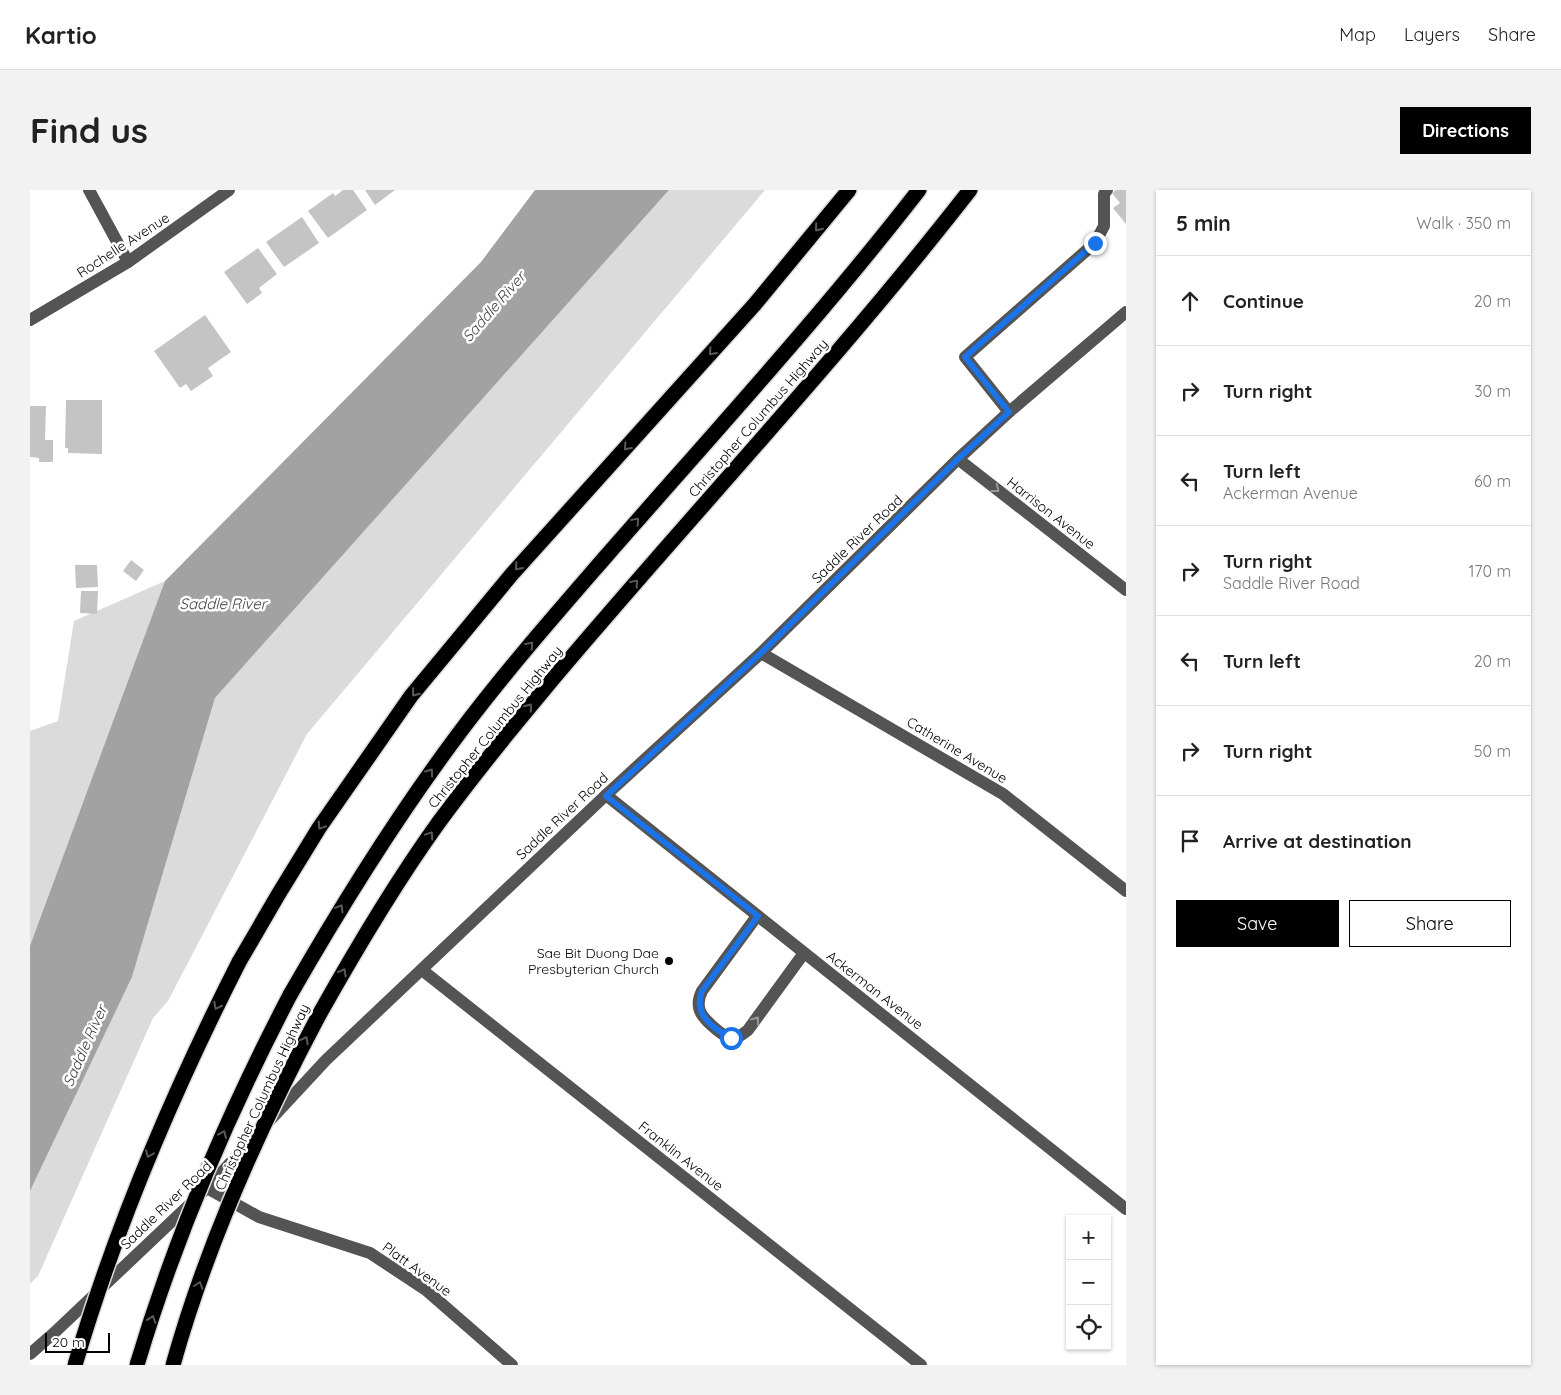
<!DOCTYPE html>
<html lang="en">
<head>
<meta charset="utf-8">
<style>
  :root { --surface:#fff; --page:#f2f2f2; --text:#222; --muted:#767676; --line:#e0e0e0; --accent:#000 }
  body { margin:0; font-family:Quicksand,sans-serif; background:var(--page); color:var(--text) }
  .controls { position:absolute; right:15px; bottom:15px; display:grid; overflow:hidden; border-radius:0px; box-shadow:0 1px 4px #0004 }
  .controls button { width:45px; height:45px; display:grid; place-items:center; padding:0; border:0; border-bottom:1px solid var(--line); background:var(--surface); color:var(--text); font:25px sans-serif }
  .scale { position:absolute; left:15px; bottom:12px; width:65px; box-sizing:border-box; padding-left:5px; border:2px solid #000; border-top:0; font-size:14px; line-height:18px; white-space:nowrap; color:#000; -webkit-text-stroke:4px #fff; paint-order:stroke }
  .stop { position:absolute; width:15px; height:15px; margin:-11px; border:4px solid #1a73e8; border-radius:50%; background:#fff }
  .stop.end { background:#1a73e8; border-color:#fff; box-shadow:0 1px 5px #0008 }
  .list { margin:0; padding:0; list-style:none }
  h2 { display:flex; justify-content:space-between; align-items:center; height:65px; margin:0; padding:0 20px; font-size:21px }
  h2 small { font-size:16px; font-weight:400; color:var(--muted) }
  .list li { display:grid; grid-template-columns:32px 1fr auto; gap:15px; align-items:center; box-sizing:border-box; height:90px; padding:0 20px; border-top:1px solid var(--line) }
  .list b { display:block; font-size:19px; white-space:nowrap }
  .list p { margin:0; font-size:16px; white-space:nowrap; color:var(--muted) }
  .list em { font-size:16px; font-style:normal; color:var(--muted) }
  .actions { display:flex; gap:10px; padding:15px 20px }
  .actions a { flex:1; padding:11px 0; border:1px solid var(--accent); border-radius:0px; text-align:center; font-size:18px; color:var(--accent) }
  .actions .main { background:var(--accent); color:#fff }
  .icon { flex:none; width:28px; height:28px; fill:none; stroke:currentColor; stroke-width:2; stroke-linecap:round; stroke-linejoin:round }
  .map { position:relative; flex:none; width:1096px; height:1175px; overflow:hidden; border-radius:0px }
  header { display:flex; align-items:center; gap:30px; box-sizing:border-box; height:70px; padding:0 25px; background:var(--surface); border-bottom:1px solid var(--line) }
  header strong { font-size:24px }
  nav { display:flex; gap:28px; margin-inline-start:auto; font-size:18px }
  .intro { display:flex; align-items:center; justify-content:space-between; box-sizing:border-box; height:120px; padding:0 30px }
  h1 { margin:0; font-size:35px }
  .button { padding:12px 22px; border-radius:0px; background:var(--accent); color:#fff; font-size:18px; font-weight:700 }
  main { display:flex; gap:30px; padding:0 30px }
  aside { flex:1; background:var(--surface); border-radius:0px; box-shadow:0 1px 4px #0004 }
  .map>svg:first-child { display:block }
  .green { fill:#dbdbdb }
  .water { fill:#a2a2a2 }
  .building { fill:#c4c4c4 }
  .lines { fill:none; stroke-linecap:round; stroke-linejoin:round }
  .highway-casing { stroke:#dbdbdb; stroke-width:18 }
  .minor { stroke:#545454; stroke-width:12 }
  .highway { stroke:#000; stroke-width:15 }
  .highway-bridge-casing { stroke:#dbdbdb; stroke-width:18; stroke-linecap:butt }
  .highway-bridge { stroke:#000; stroke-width:15 }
  .oneway { stroke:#595959 }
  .oneway2 { stroke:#989898 }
  .route { stroke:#1a73e8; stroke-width:6 }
  .poi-dot { fill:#000; stroke:#fff; stroke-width:2 }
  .labels { text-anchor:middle; stroke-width:5; stroke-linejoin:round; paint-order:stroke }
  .street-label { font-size:14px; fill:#000; stroke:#fff }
  .poi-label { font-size:14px; fill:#000; stroke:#fff; text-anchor:end }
  .water-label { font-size:15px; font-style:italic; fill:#434343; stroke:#fff }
</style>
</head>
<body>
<header>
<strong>Kartio</strong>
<nav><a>Map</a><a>Layers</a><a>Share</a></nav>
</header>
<div class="intro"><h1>Find us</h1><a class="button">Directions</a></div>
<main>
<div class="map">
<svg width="1096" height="1175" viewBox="0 0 1096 1175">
  <rect width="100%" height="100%" fill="#fff"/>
  <g class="green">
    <path d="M639,0H735L277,544L138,811L123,828L8,1086L0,1094V1001L102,787L185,508Z"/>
    <path d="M135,391L0,799V541L28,531L44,431Z"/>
  </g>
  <path class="water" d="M505,0H639L185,508L102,787L0,1001V756L135,391L451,72Z"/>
  <g class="building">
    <path d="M313,0H323L337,20L298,48L278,21L303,3L305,6Z"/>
    <path d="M335,0H365L345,15Z"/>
    <path d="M1086,0H1096V34L1083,18L1090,13L1082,3Z"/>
    <path d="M272,27L289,53L254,77L236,52Z"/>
    <path d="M228,58L247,84L229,98L232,103L217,114L194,82Z"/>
    <path d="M175,125L201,162L178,178L183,186L161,201L156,194L150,198L124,161Z"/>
    <path d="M36,210H72V264L38,263V258H35Z"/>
    <path d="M0,216H16L15,250H23V272H9V268L0,267Z"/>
    <path d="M101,370L114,380L106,391L93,381Z"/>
    <path d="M45,375H67L68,397L46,398Z"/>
    <path d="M51,401H68L67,424L50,423Z"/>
  </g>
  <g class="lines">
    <g class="highway-casing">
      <g id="highway">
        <path d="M209,772L248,705L289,638L381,506L482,384L725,114L819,0"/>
        <path d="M260,805C311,716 365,629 427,546C474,483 526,424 578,364C683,244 791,126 889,0"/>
        <path d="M289,825C326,759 365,693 409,632C477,540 553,453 628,367C734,246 841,127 940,0"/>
      </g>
    </g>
    <g class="minor">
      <path d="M59,0L98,72"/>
      <path d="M0,130L98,72L199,0"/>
      <path d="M979,222L935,167L1065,53L1074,36V4L1077,0"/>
      <path d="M928,269L1096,400"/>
      <path d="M731,463L973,604L1096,701"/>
      <path d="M576,605L1096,1019"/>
      <path d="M727,726L672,801C669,807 667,813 670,821C673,829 691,845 700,848C707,849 713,844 718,840L774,763"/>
      <path d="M392,780L891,1175"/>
      <path d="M177,998L229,1027L340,1063L396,1100L482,1175"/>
      <path d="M0,1164L24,1143L177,998L296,870L576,605L731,463L928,269L979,222L1096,122"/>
    </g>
    <use href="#highway" class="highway"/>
    <g class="highway-bridge-casing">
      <g id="highway-bridge">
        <path d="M45,1175C86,1035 143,902 209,772"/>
        <path d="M107,1175C145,1047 198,924 260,805"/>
        <path d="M143,1175C177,1053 230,936 289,825"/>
      </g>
    </g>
    <use href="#highway-bridge" class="highway-bridge"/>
  </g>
  <defs><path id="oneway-chevron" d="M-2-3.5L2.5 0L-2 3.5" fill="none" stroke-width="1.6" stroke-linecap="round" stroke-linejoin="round" transform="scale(1.25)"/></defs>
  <g class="oneway">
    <use href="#oneway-chevron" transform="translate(788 38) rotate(129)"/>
    <use href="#oneway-chevron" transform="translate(682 162) rotate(132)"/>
    <use href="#oneway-chevron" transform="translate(597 257) rotate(132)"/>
    <use href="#oneway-chevron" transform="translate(606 331) rotate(-49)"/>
    <use href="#oneway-chevron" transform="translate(488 377) rotate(132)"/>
    <use href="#oneway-chevron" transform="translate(605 393) rotate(-49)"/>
    <use href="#oneway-chevron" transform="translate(500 455) rotate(-50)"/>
    <use href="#oneway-chevron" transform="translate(385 503) rotate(128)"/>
    <use href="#oneway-chevron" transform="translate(499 517) rotate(-51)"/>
    <use href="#oneway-chevron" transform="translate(400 582) rotate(-54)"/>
    <use href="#oneway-chevron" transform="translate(291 636) rotate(124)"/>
    <use href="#oneway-chevron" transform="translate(400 645) rotate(-56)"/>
    <use href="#oneway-chevron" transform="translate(310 718) rotate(-59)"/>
    <use href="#oneway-chevron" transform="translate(313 782) rotate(-61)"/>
    <use href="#oneway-chevron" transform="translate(187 816) rotate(117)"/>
    <use href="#oneway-chevron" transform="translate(275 850) rotate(-62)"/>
    <use href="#oneway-chevron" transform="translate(193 944) rotate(-67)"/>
    <use href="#oneway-chevron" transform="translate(119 964) rotate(113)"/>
    <use href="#oneway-chevron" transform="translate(169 1095) rotate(-72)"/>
    <use href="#oneway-chevron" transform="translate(122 1129) rotate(-71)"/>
  </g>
  <g class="oneway2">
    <use href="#oneway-chevron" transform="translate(966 299) rotate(38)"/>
    <use href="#oneway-chevron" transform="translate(726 830) rotate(-53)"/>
  </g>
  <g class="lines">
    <path class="route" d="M701,848C682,838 663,824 672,801L728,726L576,606L731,463L928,269L979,222L935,167L1065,53"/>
  </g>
  <circle class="poi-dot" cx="639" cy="771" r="5"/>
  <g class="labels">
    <g class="street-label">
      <text transform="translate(93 55) rotate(-33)" y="5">Rochelle Avenue</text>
      <text transform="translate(728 228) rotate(-49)" y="5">Christopher Columbus Highway</text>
      <text transform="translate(1021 323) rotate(38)" y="5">Harrison Avenue</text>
      <text transform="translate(827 349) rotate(-44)" y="5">Saddle River Road</text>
      <text transform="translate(465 537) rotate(-51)" y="5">Christopher Columbus Highway</text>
      <text transform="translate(927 560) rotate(31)" y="5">Catherine Avenue</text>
      <text transform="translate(532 626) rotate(-43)" y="5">Saddle River Road</text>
      <text transform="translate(845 800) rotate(38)" y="5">Ackerman Avenue</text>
      <text transform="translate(232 907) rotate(-65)" y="5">Christopher Columbus Highway</text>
      <text transform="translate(651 966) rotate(38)" y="5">Franklin Avenue</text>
      <text transform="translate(136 1015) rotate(-44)" y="5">Saddle River Road</text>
      <text transform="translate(387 1079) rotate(36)" y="5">Platt Avenue</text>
    </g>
    <g class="poi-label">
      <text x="629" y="768">Sae Bit Duong Dae<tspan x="629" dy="16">Presbyterian Church</tspan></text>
    </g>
    <g class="water-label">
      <text transform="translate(464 117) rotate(-49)" y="5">Saddle River</text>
      <text x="193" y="419">Saddle River</text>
      <text transform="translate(55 856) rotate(-66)" y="5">Saddle River</text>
    </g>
  </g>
</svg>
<div class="controls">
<button>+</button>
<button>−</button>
<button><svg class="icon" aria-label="locate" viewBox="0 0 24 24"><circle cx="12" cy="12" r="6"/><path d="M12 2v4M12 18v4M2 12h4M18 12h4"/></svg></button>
</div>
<div class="scale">20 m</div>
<div class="stop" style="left:701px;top:848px"></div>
<div class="stop end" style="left:1065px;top:53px"></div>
</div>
<aside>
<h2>5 min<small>Walk · 350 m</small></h2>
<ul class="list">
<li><svg class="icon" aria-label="ahead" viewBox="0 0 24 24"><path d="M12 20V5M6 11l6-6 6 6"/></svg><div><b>Continue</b></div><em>20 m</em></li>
<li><svg class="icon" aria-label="right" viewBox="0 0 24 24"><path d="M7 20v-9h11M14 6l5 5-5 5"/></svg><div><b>Turn right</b></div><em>30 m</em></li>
<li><svg class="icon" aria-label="left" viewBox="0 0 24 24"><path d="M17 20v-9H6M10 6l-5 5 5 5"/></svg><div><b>Turn left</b><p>Ackerman Avenue</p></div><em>60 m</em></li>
<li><svg class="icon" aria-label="right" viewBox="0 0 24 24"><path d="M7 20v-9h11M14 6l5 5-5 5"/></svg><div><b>Turn right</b><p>Saddle River Road</p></div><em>170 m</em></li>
<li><svg class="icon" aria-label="left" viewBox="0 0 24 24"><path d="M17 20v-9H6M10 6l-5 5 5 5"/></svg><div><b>Turn left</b></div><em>20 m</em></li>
<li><svg class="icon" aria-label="right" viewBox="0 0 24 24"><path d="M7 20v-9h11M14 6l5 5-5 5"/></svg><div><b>Turn right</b></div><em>50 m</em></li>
<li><svg class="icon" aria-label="arrive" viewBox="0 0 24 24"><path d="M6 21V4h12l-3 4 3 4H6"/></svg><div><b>Arrive at destination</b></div></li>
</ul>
<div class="actions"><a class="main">Save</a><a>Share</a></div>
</aside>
</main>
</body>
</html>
